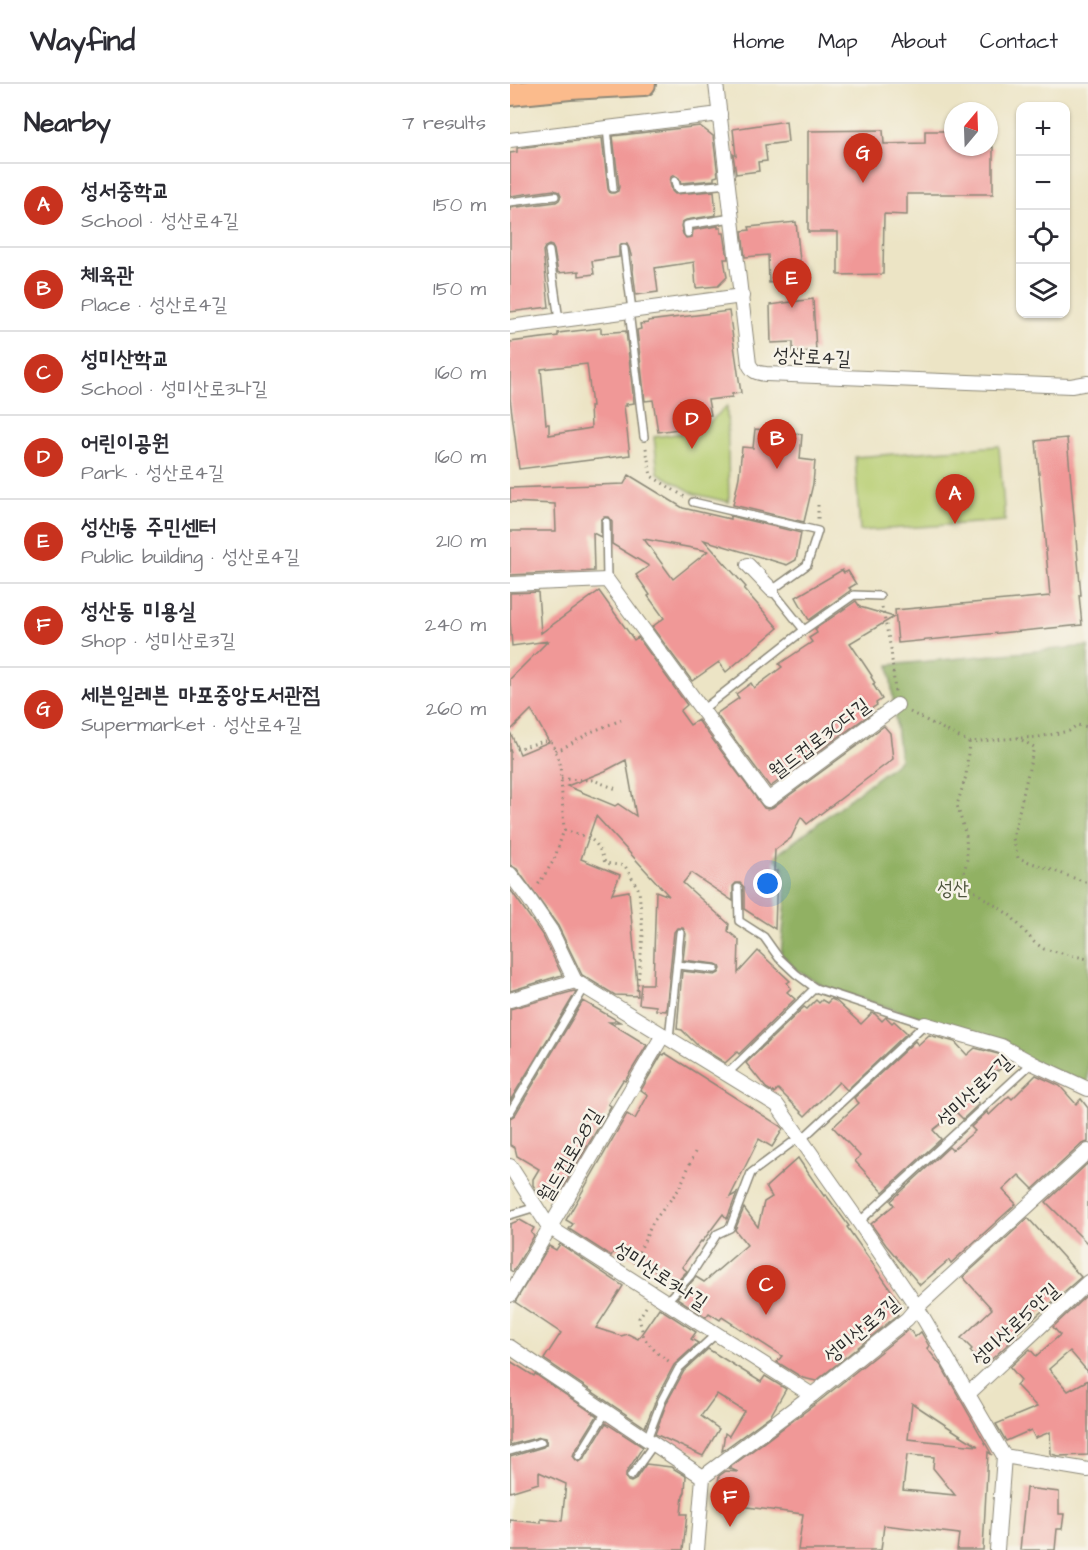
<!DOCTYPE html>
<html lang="en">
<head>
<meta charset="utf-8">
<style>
  :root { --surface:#fff; --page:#f2f2f3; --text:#2b2b33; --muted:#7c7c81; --line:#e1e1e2; --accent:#c8321e }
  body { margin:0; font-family:"Architects Daughter","Poor Story",sans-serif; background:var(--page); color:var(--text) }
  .controls { position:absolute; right:18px; top:18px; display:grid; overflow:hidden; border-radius:12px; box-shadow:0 2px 4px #0004 }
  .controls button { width:54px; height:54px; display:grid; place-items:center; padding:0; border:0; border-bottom:2px solid var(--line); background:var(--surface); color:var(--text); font:30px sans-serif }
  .compass { position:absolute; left:434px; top:18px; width:54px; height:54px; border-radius:50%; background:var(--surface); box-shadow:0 2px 4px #0004; rotate:19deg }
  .you { position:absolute; left:258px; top:800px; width:21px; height:21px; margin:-15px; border:4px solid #fff; border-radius:50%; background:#1a73e8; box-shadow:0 0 0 9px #1a73e833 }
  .badge { display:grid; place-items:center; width:39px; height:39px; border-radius:50%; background:var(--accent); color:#fff; font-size:20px; font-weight:700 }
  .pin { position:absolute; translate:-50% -50px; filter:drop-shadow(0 2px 3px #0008) }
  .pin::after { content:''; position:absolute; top:32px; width:21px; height:18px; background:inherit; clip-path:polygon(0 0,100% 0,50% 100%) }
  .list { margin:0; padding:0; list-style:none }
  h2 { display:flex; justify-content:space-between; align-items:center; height:78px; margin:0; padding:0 24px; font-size:26px }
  h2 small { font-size:20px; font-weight:400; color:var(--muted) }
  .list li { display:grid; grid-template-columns:39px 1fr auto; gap:18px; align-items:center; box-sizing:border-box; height:84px; padding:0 24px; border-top:2px solid var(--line) }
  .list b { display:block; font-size:22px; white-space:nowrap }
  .list p { margin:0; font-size:20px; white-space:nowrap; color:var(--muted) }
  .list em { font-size:20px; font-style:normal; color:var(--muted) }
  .icon { flex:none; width:33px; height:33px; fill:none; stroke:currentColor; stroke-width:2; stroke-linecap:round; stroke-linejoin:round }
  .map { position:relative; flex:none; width:578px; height:1466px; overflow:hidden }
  header { display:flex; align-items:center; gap:36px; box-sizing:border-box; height:84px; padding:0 30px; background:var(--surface); border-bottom:2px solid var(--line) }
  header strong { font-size:28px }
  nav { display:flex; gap:33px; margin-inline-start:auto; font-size:21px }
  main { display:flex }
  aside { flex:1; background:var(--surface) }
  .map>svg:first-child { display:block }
  .green { fill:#b7ce72; stroke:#717c4e; stroke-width:1.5 }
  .forest { fill:#91b164; stroke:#5e6e48; stroke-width:1.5 }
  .building { fill:#f09897; fill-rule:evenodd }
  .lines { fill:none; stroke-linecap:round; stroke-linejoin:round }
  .service-casing { stroke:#8c8878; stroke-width:10 }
  .minor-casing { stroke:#8c8878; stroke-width:16 }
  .primary-casing { stroke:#8c8878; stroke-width:26 }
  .path { stroke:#8c8878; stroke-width:3; stroke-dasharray:1.5 4.5; stroke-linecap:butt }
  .service { stroke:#fff; stroke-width:7 }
  .minor { stroke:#fff; stroke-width:14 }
  .primary { stroke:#fbbb8c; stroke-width:22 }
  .labels { text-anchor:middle; stroke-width:5; stroke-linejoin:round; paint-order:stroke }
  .street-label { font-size:20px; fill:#2b2b2b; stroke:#f7f3e8 }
  .park-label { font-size:20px; fill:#4e543d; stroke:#f7f3e8 }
</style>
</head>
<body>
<header>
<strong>Wayfind</strong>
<nav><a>Home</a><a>Map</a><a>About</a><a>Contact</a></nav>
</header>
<main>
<aside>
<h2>Nearby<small>7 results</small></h2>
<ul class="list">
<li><span class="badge">A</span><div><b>성서중학교</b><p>School · 성산로4길</p></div><em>150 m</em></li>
<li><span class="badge">B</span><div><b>체육관</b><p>Place · 성산로4길</p></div><em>150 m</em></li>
<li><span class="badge">C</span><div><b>성미산학교</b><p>School · 성미산로3나길</p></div><em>160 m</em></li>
<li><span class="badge">D</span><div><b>어린이공원</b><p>Park · 성산로4길</p></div><em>160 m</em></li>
<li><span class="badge">E</span><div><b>성산1동 주민센터</b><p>Public building · 성산로4길</p></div><em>210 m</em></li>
<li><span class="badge">F</span><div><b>성산동 미용실</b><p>Shop · 성미산로3길</p></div><em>240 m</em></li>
<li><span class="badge">G</span><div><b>세븐일레븐 마포중앙도서관점</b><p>Supermarket · 성산로4길</p></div><em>260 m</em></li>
</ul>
</aside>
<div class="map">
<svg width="578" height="1466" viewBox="0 0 578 1466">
  <rect width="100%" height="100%" fill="#f7f3e8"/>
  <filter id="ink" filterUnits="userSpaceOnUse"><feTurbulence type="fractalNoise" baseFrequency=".0167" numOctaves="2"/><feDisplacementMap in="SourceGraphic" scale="12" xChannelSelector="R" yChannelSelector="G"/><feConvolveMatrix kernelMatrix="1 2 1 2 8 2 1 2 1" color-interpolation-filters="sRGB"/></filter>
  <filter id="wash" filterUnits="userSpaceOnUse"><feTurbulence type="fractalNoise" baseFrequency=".008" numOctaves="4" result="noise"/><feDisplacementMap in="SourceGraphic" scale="24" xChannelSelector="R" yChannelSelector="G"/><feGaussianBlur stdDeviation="1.35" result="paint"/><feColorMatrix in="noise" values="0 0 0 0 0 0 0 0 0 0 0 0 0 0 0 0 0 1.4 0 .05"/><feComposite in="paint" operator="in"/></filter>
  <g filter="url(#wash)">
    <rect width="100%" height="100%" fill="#ece4c5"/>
    <g class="green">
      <path d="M217,322L219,418L185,410L148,389L144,353L190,347Z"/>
      <path d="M489,362L495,437L350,447L345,373Z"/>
    </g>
    <path class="forest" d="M578,562V1001L429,940L315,903L287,887L271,870L276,815L273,782L264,773L390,676L379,581Z"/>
    <g id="blocks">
      <g class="building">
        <path d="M276,37L278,58L255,61L257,77L248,78L249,87L226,90L223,70L226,72L223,45Z"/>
        <path d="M190,42L203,52L208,92L204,93V96L171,99L169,94L164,91L161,93L160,98L162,107L165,110L204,107L206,131L176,136L172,138L171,142L173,150L176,154L182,153L183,146L208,142V144H211V149H214L218,175H214L217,193L208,202L186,204L184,178L145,184L148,208L126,211L121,171L119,164L117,160H113L109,162V173L82,177L84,190L69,192V187L48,189L44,166L42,162L39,161L35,163L33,167L39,223L0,228V124L46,118L49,116L51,112L49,108L44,106L0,112V69L7,68V64L92,54L98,105L100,109H104L108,107L109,103L103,52Z"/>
        <path d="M373,46L374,60L415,59V47H443V63H483V110H397V131L374,130L373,190L328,191V148H298V47Z"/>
        <path d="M286,138L292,196L259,199L258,171L235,173L232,147L240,146L239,143Z"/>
        <path d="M303,215L306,267L283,268V258L261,259L260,221Z"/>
        <path d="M219,227L231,309L222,310V313L198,316L201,331L193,332V337L190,338V340L181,341V343L148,348L143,316L135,317L127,246L131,245L130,240L138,239V237Z"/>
        <path d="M91,244V249L116,247L124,319L116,320L117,322H114L120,371L9,385L0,314V258L48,252V249ZM77,280L82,322H80L81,344L39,351V340H36L31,285Z"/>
        <path d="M245,345L292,350L290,375L305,377L303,400L294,438L223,421L229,393L232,363L243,364Z"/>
        <path d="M557,354L571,511H569L572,541L388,559L385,526L540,512L526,357Z"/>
        <path d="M119,391L173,424L220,435V432L291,449L286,476L277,481L194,456L236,503L234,505L268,544L216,588L209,578L182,597L142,543L154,534L138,512L140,511L126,491L139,482L102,460V438L98,433H94L91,436V453L83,449L84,487L0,491V447H46L45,420L0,418V404L114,400ZM134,455L198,467L163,495Z"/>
        <path d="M332,486L334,489L338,487L346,500L339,504L341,506L299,536L286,513Z"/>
        <path d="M89,507L124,556L128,553L177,621L170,627L180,641L188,636L254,724L258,725L263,723L374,642L380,649L383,675L297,740L291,733L281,754L265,766L264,787H267L265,845L234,825V803L230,799H226L223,802V817L181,789L173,799L219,840L218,847L229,856L228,889L248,867L280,897L277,899L281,904L277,908L285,915L229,970L227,968L215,979L187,961L172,946L167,945L172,887L205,891L209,889L211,885L210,882L206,880L173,876L176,850L173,844H167L164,848L156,927L146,926V922L129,920L131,900H143L146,807L159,812L86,732L71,775L110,791L102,810L119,807L128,912L105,911L72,891L48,842L7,785L0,781V648L10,670L39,658L21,626L0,647V595L38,557L2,562L0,537V509L28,508L31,549ZM116,676L126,732L108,720L105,722L57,702L95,687Z"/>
        <path d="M346,517L350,523L384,533L340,559L362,592L361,593L365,599L363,600L372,615L366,619L367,621L361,625L363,628L260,703L206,630L229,614L226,610L229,608L241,599L244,604L272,583L269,580L302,558L299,554L307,549L305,545Z"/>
        <path d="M0,805L33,852L52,891L0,907Z"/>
        <path d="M64,907L66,908L0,1017V925Z"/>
        <path d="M321,915L326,917L351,940L362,929L365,930L372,937L376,933L382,939L384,937L397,949L337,1006L329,998L295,1032L268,1005L264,1009L256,1004L236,979L294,923L297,925L306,916L309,919L312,916L317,919Z"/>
        <path d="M73,917L110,938H99L137,961L115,997L113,996L98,1020L101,1022L45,1117L26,1106L23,1101V1095L29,1085L7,1072L5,1064L0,1061V1034L5,1031Z"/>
        <path d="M419,951L445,958L457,971L465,964L488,970L498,977L488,987L487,986L484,988L481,985L457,1008L469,1020L453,1035L446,1028L423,1046L431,1055L373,1108L345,1077L350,1072L323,1043L349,1019L344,1014L405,957L408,961Z"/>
        <path d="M155,969L270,1042L273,1045L262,1063L249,1055L220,1113L227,1109L217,1135L213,1130L192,1158L191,1157L172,1183L177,1187L162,1203L147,1193L150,1189L131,1177L105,1165L101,1172L59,1145L63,1140L56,1136L117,1030L125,1035L138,1011L131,1006L152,970L154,971Z"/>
        <path d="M526,991L550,1002L566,1020L571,1015L578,1024V1058L572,1060L523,1105L509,1091L493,1106L506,1120L441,1179L439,1176L410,1201L376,1161L361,1140L384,1121L381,1117L439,1063L442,1066L465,1047L461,1043L477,1028L479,1031L499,1012L502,1015Z"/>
        <path d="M288,1074L314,1112L316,1111L339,1142L337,1143L393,1223L386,1228L388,1231L306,1297L293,1294L267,1278L272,1272L212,1233L210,1236L199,1229L196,1233L167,1214L186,1193L194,1198L237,1161L225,1146L234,1124L248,1143L254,1118L262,1113L256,1103Z"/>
        <path d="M578,1079V1160L536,1118Z"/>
        <path d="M518,1134L571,1193L506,1250L507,1252L474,1282L460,1267L462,1265L451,1254L482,1225L453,1193Z"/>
        <path d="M10,1136L24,1144L21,1149L24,1152L3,1188L0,1186V1140Z"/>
        <path d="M50,1160L113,1202L86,1244L111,1252L118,1250L128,1255L149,1224L186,1248L181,1255L188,1259L164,1281L147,1313L135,1343L34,1275L51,1249L5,1218L39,1162L46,1166Z"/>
        <path d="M578,1210V1288L560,1267L539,1285L558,1307L578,1296V1371L549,1372L541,1370L540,1348L525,1354L521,1346L496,1357L486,1340L527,1323L506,1301L511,1296L500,1283L520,1265L526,1272L550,1251L543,1243Z"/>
        <path d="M399,1245L405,1253L411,1248L419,1262L417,1264L432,1283L482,1371L478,1368L473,1466H447L449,1450L374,1441L371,1466H288L293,1430L213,1420V1418L209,1417V1415L206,1414L209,1392L216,1387L228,1388L219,1384L308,1318ZM402,1319L455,1354L468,1362L398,1355ZM397,1371L424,1373L423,1384L445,1411L393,1406Z"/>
        <path d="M198,1265L251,1298L255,1292L276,1305L261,1331L212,1367L215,1349L219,1352L234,1327L207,1310L191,1332L209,1345L193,1372L145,1350L157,1318L174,1287Z"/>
        <path d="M0,1277L24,1292L25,1290L87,1332L64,1369L63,1372L66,1376L69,1378L74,1375L96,1339L133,1363L116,1389V1394L118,1397L121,1398L125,1396L136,1380L161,1383L176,1392L175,1408L173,1412L171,1430H177L173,1466H0V1436L31,1439V1435L52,1437L56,1400L29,1388V1399L0,1408V1373L33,1363L37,1359L35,1354L30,1353L0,1361Z"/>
        <path d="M516,1404L549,1408V1430H554L552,1445H547L545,1466H510Z"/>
      </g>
    </g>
  </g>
  <g filter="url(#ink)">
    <use href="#blocks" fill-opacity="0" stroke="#8c8878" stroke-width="1.5"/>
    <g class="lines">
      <g class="service-casing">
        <g id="service">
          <path d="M97,44L103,104"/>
          <path d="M165,97L167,105L218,100"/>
          <path d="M0,118L45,112"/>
          <path d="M178,149L177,141L222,134"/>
          <path d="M114,165L122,226"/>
          <path d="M39,167L49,236"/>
          <path d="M119,227L134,353"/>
          <path d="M183,418L308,447L297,481L262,506L294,546L192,626"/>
          <path d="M96,438L97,496"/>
          <path d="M294,546L344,511L370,512"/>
          <path d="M167,881L205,885"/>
          <path d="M159,954L170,849"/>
          <path d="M217,990L305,904"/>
          <path d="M0,1028L75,903"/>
          <path d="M0,1131L26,1123"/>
          <path d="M349,1138L522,979"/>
          <path d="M156,1218L180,1192L207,1150L220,1144L241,1089L284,1057L292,1055L415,940L305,904L286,890L269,874L254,853L229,837L228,804"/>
          <path d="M137,1355L152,1316L169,1284L206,1250"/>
          <path d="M0,1367L31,1358"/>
          <path d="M69,1372L96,1328"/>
          <path d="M121,1392L144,1360"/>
        </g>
      </g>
      <g class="minor-casing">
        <g id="minor">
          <path d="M206,0L239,280C243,288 247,289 256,290L561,302L578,299"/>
          <path d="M0,56L210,30"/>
          <path d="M0,243L232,212"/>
          <path d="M238,481L262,506"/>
          <path d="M0,500L97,496L258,716L387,621"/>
          <path d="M0,790L19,815L41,847L65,897"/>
          <path d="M0,916L65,897L267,1021L349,1138L407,1223L494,1372L487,1466"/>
          <path d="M415,940L491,962L522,979L578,1005"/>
          <path d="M0,1082L39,1143L302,1311"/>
          <path d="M0,1211L153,951"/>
          <path d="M0,1263L193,1393"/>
          <path d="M458,1310L578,1198"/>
          <path d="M494,1372L578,1386"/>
          <path d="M187,1466L193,1393L302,1311L397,1235L407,1223L578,1067"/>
        </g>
      </g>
      <g class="primary-casing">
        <path id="primary" d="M0,10L60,4L134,0"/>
      </g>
      <g class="path">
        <path d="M136,364L141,392L175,413"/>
        <path d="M308,421V436"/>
        <path d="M372,523L381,565L385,608"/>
        <path d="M400,628L459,658L508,654L524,663L503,754L508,774L578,799"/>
        <path d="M511,654L529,653L559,647L567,641L578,643"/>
        <path d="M459,658L456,692L447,721L456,752L457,775L454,790L461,805L501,832L524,858L534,865L578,875"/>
        <path d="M45,666L51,665L81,648L111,636"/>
        <path d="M0,667L34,657L42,658L50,678L54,746L44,776L28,801"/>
        <path d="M51,695L83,696L109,706"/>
        <path d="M54,746C80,754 86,752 95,779L115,782L129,806L133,851L126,917"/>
        <path d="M124,1179L143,1138L169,1105L186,1066"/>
        <path d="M136,1223L129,1234L134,1254L147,1269L160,1278"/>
      </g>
      <use href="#service" class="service"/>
      <use href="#minor" class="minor"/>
      <use href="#primary" class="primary"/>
    </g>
  </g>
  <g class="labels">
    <g class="street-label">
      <text transform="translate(302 272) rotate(3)" y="7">성산로4길</text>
      <text transform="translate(309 654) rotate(-37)" y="7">월드컵로30다길</text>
      <text transform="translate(464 1006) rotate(-43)" y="7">성미산로5길</text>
      <text transform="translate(59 1071) rotate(-59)" y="7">월드컵로28길</text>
      <text transform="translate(151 1191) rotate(33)" y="7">성미산로3나길</text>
      <text transform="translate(505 1240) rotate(-43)" y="7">성미산로5안길</text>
      <text transform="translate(351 1245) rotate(-40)" y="7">성미산로3길</text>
    </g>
    <g class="park-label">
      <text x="443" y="811">성산</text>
    </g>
  </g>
</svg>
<div class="controls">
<button>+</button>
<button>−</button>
<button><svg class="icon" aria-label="locate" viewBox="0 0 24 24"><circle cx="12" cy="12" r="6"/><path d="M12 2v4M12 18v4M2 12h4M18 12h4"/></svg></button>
<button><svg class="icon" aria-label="layers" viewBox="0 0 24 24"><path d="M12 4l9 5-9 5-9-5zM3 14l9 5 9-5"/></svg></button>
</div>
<svg class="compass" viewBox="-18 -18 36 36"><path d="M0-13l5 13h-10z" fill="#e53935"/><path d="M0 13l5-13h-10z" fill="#7c7c81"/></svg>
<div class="you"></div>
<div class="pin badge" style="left:445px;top:440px">A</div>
<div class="pin badge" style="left:267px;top:385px">B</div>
<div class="pin badge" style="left:256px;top:1231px">C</div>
<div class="pin badge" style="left:182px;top:365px">D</div>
<div class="pin badge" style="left:282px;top:224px">E</div>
<div class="pin badge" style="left:220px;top:1443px">F</div>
<div class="pin badge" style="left:353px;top:99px">G</div>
</div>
</main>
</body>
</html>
